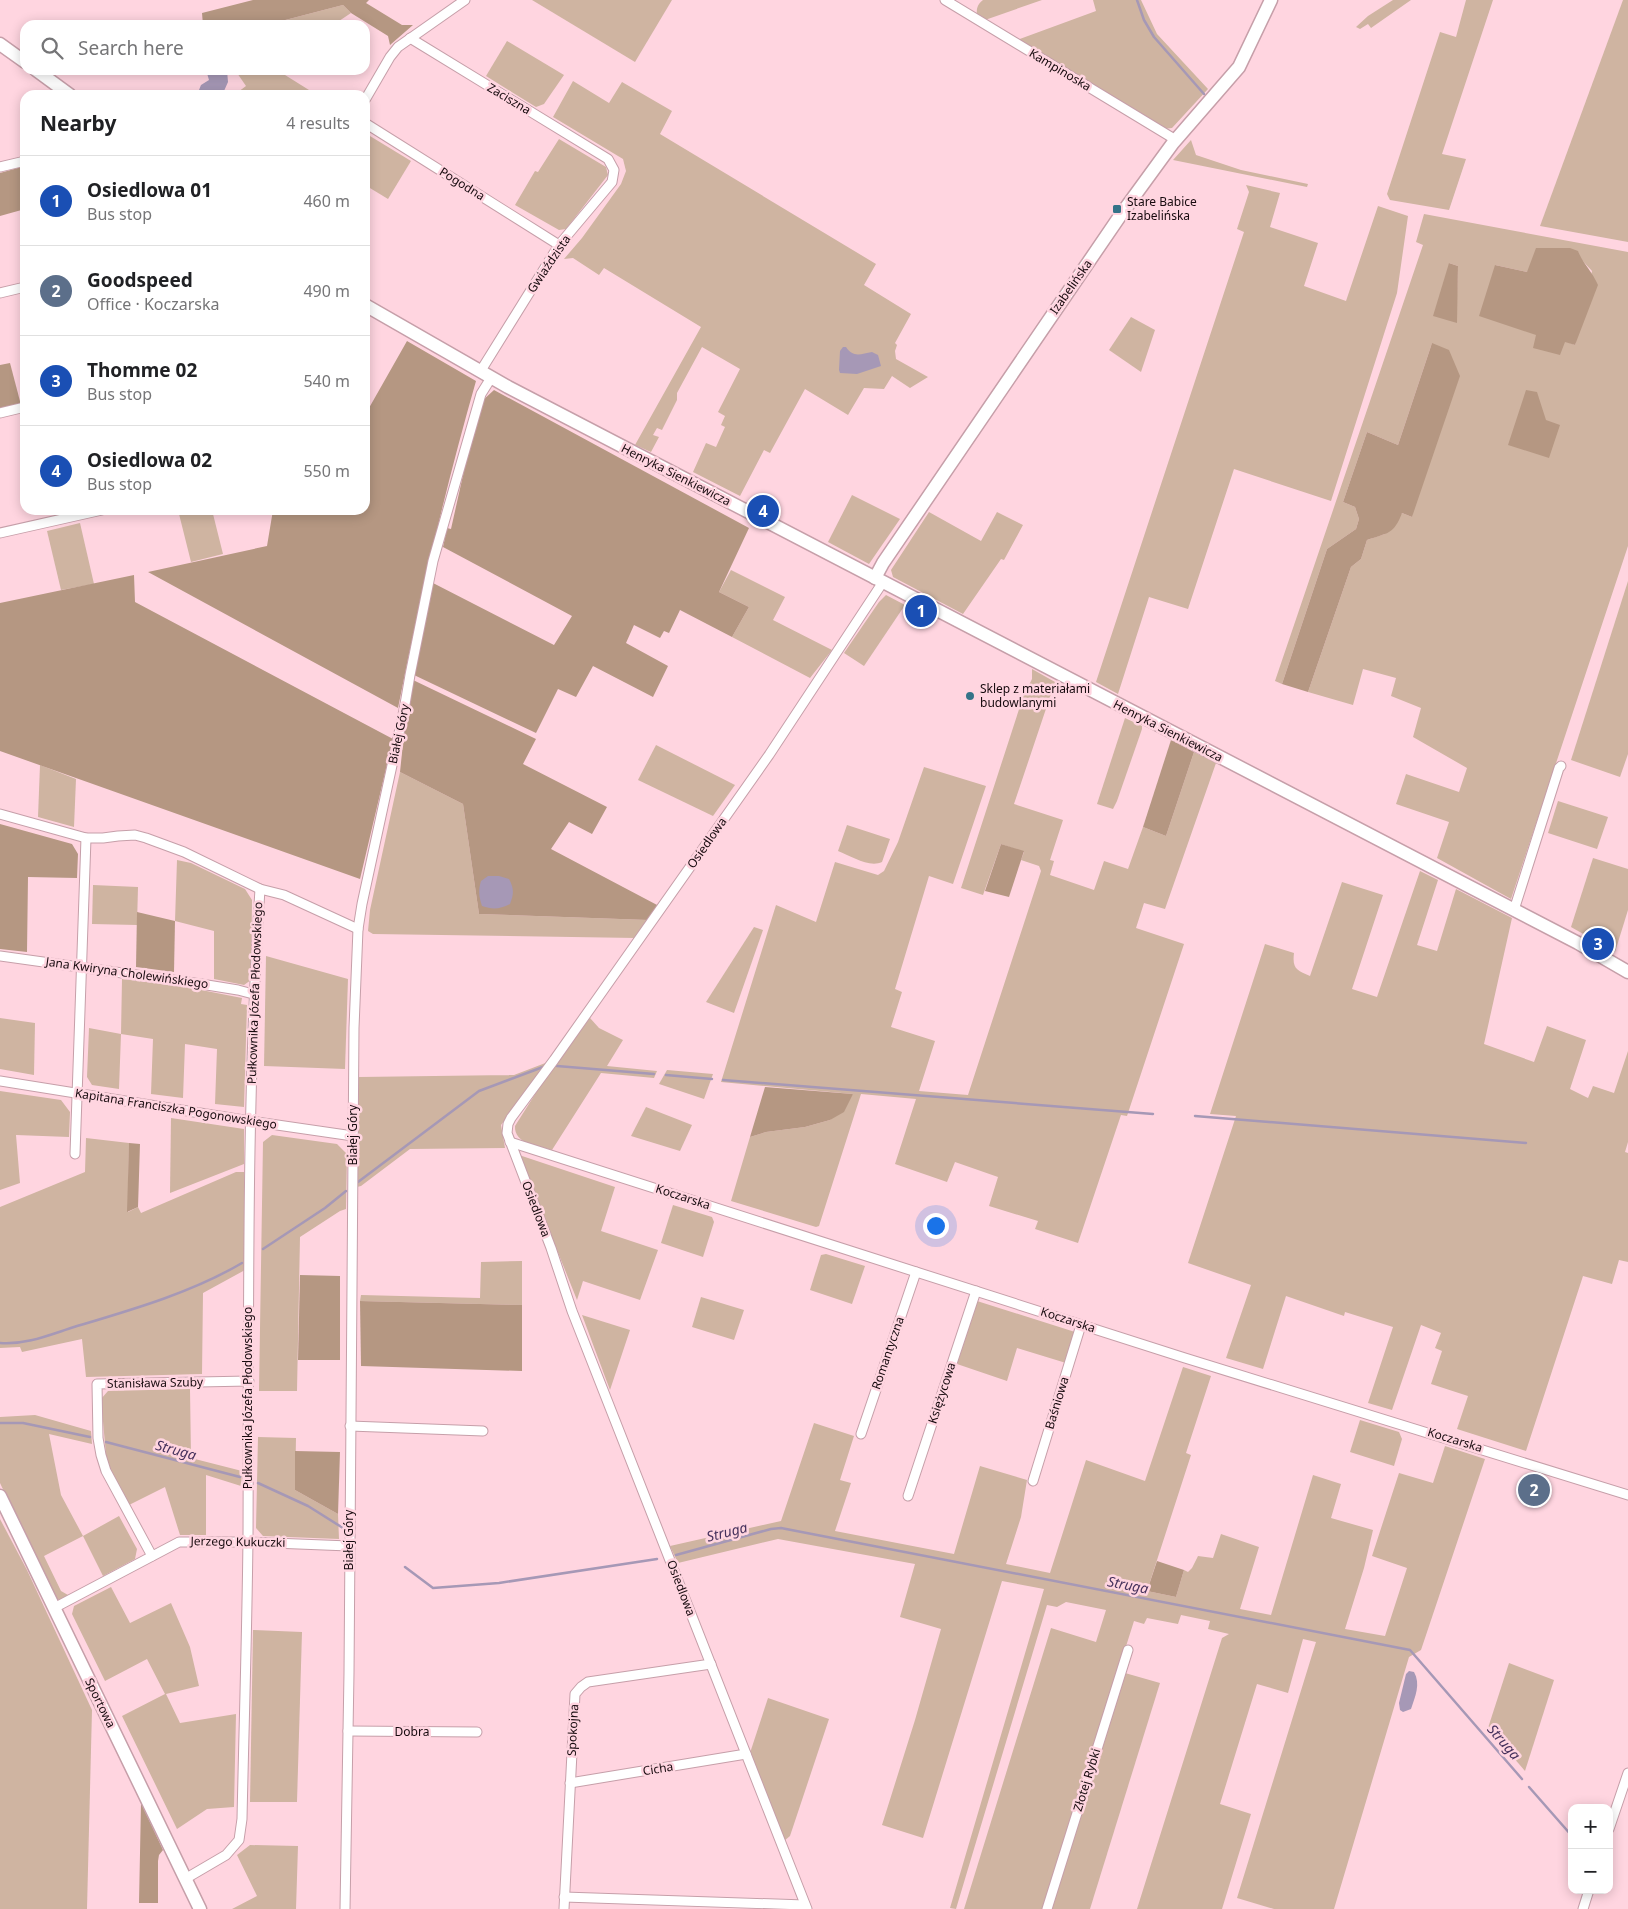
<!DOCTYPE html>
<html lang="en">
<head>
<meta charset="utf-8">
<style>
  :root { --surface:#fff; --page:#f2f2f2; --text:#202124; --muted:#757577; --line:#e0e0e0; --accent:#347388 }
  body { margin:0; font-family:"Noto Sans",sans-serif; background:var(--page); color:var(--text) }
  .controls { position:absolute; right:15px; bottom:15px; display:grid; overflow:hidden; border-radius:10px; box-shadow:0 2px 12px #0003 }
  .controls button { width:45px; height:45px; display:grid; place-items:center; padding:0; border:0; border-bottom:1px solid var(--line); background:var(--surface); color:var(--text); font:25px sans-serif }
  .you { position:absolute; left:935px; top:1225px; width:18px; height:18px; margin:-12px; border:4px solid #fff; border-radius:50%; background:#1a73e8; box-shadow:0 0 0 8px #1a73e833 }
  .badge { display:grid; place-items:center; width:32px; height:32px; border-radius:50%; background:var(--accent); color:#fff; font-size:16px; font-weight:700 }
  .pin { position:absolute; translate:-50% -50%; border:2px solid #fff; box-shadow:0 1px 5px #0006 }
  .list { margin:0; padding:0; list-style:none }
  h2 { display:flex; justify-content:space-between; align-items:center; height:65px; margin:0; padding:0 20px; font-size:21px }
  h2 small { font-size:16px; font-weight:400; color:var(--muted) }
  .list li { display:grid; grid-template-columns:32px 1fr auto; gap:15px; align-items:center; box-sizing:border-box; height:90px; padding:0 20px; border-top:1px solid var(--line) }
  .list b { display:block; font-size:19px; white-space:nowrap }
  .list p { margin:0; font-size:16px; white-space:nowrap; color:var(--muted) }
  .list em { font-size:16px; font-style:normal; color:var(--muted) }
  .icon { flex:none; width:28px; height:28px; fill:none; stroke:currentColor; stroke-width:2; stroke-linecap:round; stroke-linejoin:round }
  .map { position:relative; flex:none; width:1628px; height:1909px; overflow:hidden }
  .search { position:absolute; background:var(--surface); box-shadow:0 2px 12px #0003; left:20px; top:20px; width:350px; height:55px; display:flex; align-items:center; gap:12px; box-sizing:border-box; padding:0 18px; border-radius:15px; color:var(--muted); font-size:19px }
  .panel { position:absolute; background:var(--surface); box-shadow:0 2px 12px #0003; left:20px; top:90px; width:350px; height:425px; border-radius:15px }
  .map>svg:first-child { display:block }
  .green { fill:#cfb4a1; fill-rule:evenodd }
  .forest { fill:#b59782 }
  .water { fill:#a698b6 }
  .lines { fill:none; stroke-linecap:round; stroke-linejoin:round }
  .stream { stroke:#a698b6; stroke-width:2.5 }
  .street-casing { stroke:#c69fa9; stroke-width:11 }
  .secondary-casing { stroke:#c69fa9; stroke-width:15 }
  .street { stroke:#fff; stroke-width:9 }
  .secondary { stroke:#fff; stroke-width:12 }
  .poi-dot { fill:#347388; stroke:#ffd5e0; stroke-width:2 }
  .labels { text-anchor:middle; stroke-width:5; stroke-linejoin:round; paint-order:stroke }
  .street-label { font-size:12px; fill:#170a0e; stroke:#ffd5e0 }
  .poi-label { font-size:12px; fill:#170a0e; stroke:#ffd5e0; text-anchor:start }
  .water-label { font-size:14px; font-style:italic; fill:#46315c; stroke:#ffd5e0 }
</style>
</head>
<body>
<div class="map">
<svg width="1628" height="1909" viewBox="0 0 1628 1909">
  <rect width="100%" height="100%" fill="#ffd5e0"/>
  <g class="green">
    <path d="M532,0H672L635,62Z"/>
    <path d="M983,0H1042L985,20L977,15C976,8 978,4 983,0Z"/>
    <path d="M1093,0H1141L1157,34L1208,89L1172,128L1163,129L1017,40L1096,11Z"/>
    <path d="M1393,0H1411L1371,28L1368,24L1360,29L1356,27L1368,16Z"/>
    <path d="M1466,0H1493L1442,154L1466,159L1449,210L1390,200L1387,194L1440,32L1456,37Z"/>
    <path d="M1623,0H1628V242L1540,226Z"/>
    <path d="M343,5L351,13L333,25H266Z"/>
    <path d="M507,41L564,75L544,104L536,107L486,76Z"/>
    <path d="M235,70H277L317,95H234L246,86Z"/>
    <path d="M573,81L609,103L622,82L672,111L660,134L876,264L864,285L911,314L895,343L897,345L895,351L896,359L928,377L910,388L892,376L884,389L864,388L848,415L805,389L770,453L764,450L740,496L693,472L706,443L716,447L725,427L721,425L725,416L718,412L740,369L702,347L677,393V400L662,430L657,428L653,435L659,437L651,452L635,445L701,327L604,268L599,275L573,258L564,259L582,238L621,184L626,171L623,159L553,117Z"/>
    <path d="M365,133L411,161L388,199L365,185Z"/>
    <path d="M559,139L606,167L608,175L566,229L559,230L515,205L535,171L538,172Z"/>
    <path d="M1191,140L1196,155L1241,170L1308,184L1307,187L1173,160Z"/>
    <path d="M1246,185L1280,193L1270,227L1318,243L1304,286L1346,301L1378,206L1408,216L1397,293L1331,501L1234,469L1188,609L1149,597L1118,694L1096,682L1244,232L1237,229L1249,192Z"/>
    <path d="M1424,214L1628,252V546L1511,899L1437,858L1449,822L1396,804L1406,774L1459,792L1467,768L1413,737L1421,708L1391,696L1396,678L1363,669L1353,705L1308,692L1351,567L1361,559L1367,540L1385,534L1402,513L1412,517L1432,343L1398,445L1367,432L1343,502L1355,507L1359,519L1356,529L1327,549L1282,684L1275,681L1423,245L1416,242ZM1578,252L1580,258L1592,271L1575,345L1565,341L1495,265L1527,272ZM1449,263L1458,266L1456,323Z"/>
    <path d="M1131,317L1155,330L1141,372L1109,350Z"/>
    <path d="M852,495L900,519L869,564L828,542Z"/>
    <path d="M178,510H212L223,554L191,562Z"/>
    <path d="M929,512L981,541L997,512L1023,525L1004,560L1001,559L963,614L893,577L891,570Z"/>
    <path d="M80,523L94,584L61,590L47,531Z"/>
    <path d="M731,570L785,597L773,620L832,650L810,678L732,637L749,607L719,592Z"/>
    <path d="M1628,581V754L1620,777L1571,760Z"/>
    <path d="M886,595L905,605L864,666L844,653L879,602Z"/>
    <path d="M1032,669L1055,682L1014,804L1063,820L1050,860L1054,861L1050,875L1094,890L1104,861L1128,869L1143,827L1166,836L1194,752L1216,763L1165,909L1144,903L1136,928L1184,944L1127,1116L1121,1115L1078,1243L1035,1229L1038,1221L989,1206L998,1177L955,1162L947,1182L895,1164L916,1099L861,1094L819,1226L816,1227L731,1201L750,1137L766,1132L805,1127L830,1120L853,1094L721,1082L776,905L816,922L835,862L878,875L884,871L898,842L924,767L986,786L953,884L929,876L895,989L902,992L891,1027L935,1041L919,1091L968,1095L1041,871L1039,866L1021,860L1024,852L1001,844L983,895L961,888L1023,697L1032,679Z"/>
    <path d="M1125,718L1142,726V729L1117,801L1113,809L1097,804Z"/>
    <path d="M656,745L735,785L713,816L638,780Z"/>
    <path d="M40,765L76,779L74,827L38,817Z"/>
    <path d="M400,772L463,804L479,914L648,920L636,938L373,934L368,931L370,910Z"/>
    <path d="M1558,801L1608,817L1597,849L1548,833Z"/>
    <path d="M847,825L890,839L882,862C869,868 851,856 838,851Z"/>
    <path d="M1593,858L1628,869V910L1615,952L1571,927Z"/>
    <path d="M177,860L191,863L245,889L252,900L251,980L244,985L214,979V931L175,921Z"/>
    <path d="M1420,871L1438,880L1417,945L1437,951L1456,889L1512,918L1484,1044L1534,1062L1547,1026L1586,1040L1570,1089L1588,1098L1593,1086L1614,1093L1628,1051V1142L1625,1152L1628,1153V1262L1619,1260L1612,1284L1583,1276L1526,1451L1457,1429L1468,1396L1431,1384L1442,1351L1435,1348L1441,1333L1421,1325L1392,1410L1368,1403L1393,1327L1345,1312L1344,1316L1286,1296L1263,1369L1226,1358L1251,1285L1188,1263L1236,1116L1210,1114L1265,944L1294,953C1292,969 1297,970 1310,976L1342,882L1383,895L1352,989L1377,997Z"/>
    <path d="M93,885L138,887L137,925L92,924Z"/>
    <path d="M754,927L763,930L734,1013L706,1002Z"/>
    <path d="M266,956L348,979L345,1069L264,1066Z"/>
    <path d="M122,979L186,987L242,998L241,1004L247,1005L244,1107L215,1104L217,1049L185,1044L183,1098L151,1094L153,1039L121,1034L119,1089L92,1085L87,1077L89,1028L121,1034Z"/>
    <path d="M0,1018L35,1023L34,1075L0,1069Z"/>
    <path d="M590,1018L599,1028L623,1040L607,1066L657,1071L654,1078L601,1073L552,1150C538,1146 514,1144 515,1126L551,1069Z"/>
    <path d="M548,1062L501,1125L505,1148L410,1149L361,1186L357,1187L359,1077L514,1075Z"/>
    <path d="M667,1070L713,1074L704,1099L659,1084Z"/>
    <path d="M0,1091L61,1100L70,1112L69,1137L16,1135L20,1183L0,1190Z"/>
    <path d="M646,1107L692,1125L680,1151L631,1136Z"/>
    <path d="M171,1118L244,1129V1164L170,1193Z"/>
    <path d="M272,1135L337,1144L347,1154L346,1209L340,1211L300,1237L297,1391H259L263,1142Z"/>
    <path d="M86,1138L129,1143L128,1212L138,1207L141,1213L236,1172H244L245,1270L203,1293L202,1374L86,1377L82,1339L22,1352L20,1347L0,1348V1207L85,1172Z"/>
    <path d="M519,1155L615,1187L601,1231L658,1250L640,1300L583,1281L577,1300Z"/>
    <path d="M673,1205L712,1217L714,1222L703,1257L661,1243Z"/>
    <path d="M826,1254L865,1266L852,1304L810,1290L821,1255Z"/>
    <path d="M522,1261V1305L360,1301L361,1295L480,1298L481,1262Z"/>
    <path d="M701,1297L744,1310L734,1340L692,1327Z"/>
    <path d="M977,1301L1075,1332L1066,1363L1017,1348L1007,1381L957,1364Z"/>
    <path d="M582,1315L630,1330L610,1390Z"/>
    <path d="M1183,1367L1211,1376L1186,1453L1191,1455L1147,1591L1176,1597L1184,1570L1188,1572L1192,1568L1198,1556L1213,1558L1221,1534L1259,1547L1240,1609L1271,1615L1313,1475L1341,1484L1331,1518L1373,1530L1364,1568L1345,1629L1385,1636L1407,1568L1372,1556L1399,1473L1433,1483L1445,1446L1485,1459L1421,1650L1409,1657L1334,1909H1274L1237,1898L1316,1642L1303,1639L1288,1693L1257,1684L1220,1804L1251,1814L1222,1909H1137L1222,1638L1229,1634L1208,1629L1210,1621L1181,1615L1178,1624L1147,1618L1144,1624L1134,1621L1043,1909H964L1051,1628L1096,1642L1106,1610L1066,1602L1057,1607L1047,1605L956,1909L950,1908L1044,1589L1002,1581L923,1838L882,1825L915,1720L941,1629L900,1617L915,1564L778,1539L678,1563L670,1546L781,1521L814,1423L854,1436L840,1480L851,1483L835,1531L954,1554L980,1466L1027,1480L1021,1517L1006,1564L1050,1573L1086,1460L1145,1481Z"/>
    <path d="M190,1389L191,1458L242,1471L241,1486L206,1475V1535H180L165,1487L129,1505L107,1463L106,1455L101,1399L108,1391Z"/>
    <path d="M35,1415L91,1431L92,1444L49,1434L61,1495L83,1536L119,1516L137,1549L135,1559L103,1576L83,1536L44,1556L61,1591L68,1595L61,1600L55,1599L0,1483V1417Z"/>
    <path d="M1360,1420L1399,1432L1402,1439L1394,1466L1350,1452Z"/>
    <path d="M258,1437L296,1438L295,1490L338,1514L339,1539L263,1536L256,1528Z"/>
    <path d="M0,1519L27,1570L92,1710L87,1909H0Z"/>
    <path d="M111,1587L130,1623L171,1603L190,1647L199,1686L166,1694L180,1723L236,1714L234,1807L207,1809L177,1829L122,1716L165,1694L147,1659L105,1681L72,1614L74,1606Z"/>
    <path d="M253,1630L302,1632L297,1802H250Z"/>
    <path d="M1509,1663L1554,1680L1525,1771L1488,1728Z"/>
    <path d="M1125,1673L1160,1683L1090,1909H1050Z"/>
    <path d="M768,1698L829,1719L790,1836L784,1841L750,1753Z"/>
    <path d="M250,1845L298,1846L296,1909H232L257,1896L237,1855Z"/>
  </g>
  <g class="forest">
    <path d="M253,0H369L366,3L402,25H413L390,45L388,36L351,13L343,5L266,25H203L202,13Z"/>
    <path d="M25,166V209L0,216V173Z"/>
    <path d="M1536,248H1570L1578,251C1583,264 1592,271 1598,285L1575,345L1565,342L1560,355L1533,348L1536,335L1479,316L1495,265L1527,272Z"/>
    <path d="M1449,263L1458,266L1457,323L1433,316Z"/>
    <path d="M407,341L476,381C445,489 420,598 398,708L148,572L267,546L273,510H365V406L369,408Z"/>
    <path d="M1432,343L1449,350L1460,376L1412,517L1402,513C1394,534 1388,533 1367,540L1361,559L1351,567L1308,692L1282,684L1327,549L1356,529L1359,519L1355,507L1343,502L1367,432L1398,445Z"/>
    <path d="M10,363L21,405L0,410V365Z"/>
    <path d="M494,390L749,528L719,592L749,607L732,637L680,610L669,633L664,631L660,638L634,625L626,643L668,666L653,697L593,666L576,697L558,689L536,733L414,675L433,583L554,645L572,616L443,547L447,528L451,529L472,435L482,401Z"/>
    <path d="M1526,390L1537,392L1546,420L1560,425L1549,458L1508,445Z"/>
    <path d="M134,575L135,602L393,739L360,879L0,751V603Z"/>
    <path d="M413,680L536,739L523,764L607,807L592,834L569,822L551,849L659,906L648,920L479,914L463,804L400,772L404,734Z"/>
    <path d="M1171,740L1194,752L1166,836L1143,827Z"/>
    <path d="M0,824L72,844L78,854L77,878L28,877L27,952L0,949Z"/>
    <path d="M1001,844L1024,851L1009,897L985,891Z"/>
    <path d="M137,912L175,921L174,972L136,967Z"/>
    <path d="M765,1087L853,1094L844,1112L830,1120L805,1127L766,1132L750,1137Z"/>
    <path d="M129,1143L140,1144L138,1207L127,1212Z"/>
    <path d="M300,1275L340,1276V1360H298Z"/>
    <path d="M360,1301L522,1305V1371L361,1366Z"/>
    <path d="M295,1451L340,1452L338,1514L295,1490Z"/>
    <path d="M1157,1561L1184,1570L1176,1597L1147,1591Z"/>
    <path d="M141,1803L163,1850L159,1855L158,1861V1903H139Z"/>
  </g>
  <g class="water">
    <path d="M206,70H227L228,82L224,91L217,95H202L199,90L201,85L209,80Z"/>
    <path d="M843,347H846C853,358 861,354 872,352L878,355L881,366L857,374L840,373L839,370L840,351Z"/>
    <path d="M488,876H499L509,879C514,888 514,894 510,904C500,909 493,910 482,906C479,897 478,891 481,881Z"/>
    <path d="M1409,1671L1414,1672C1421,1684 1415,1697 1411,1709L1403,1712L1400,1710L1399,1703L1406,1674Z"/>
  </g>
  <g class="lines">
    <g class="stream">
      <path d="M1137,0L1144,20L1154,37L1204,94"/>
      <path d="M208,25V22"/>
      <path d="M557,1066L654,1074"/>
      <path d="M666,1075L712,1079"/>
      <path d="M723,1080L1153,1114"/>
      <path d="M1195,1116L1526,1143"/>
      <path d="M358,1182L479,1091L543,1067"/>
      <path d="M263,1249L325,1208L346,1191"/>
      <path d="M0,1343C26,1345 49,1335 74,1327C131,1310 191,1293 242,1263"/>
      <path d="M0,1423H23L90,1437"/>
      <path d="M106,1442L240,1477"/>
      <path d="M258,1483L308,1506L343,1528"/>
      <path d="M676,1555L771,1529L781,1528L1410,1650L1522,1779"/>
      <path d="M405,1567L433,1588L499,1583L657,1559"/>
      <path d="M1529,1787L1572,1836"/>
    </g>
    <g class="street-casing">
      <g id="street">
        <path d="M945,0L1176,140"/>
        <path d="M410,38L608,159L614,170L612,182L559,245L480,372"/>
        <path d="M365,100L390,57L398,47L465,0"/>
        <path d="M365,123L559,245"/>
        <path d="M0,167L25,161"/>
        <path d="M0,293L25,287"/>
        <path d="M0,413L25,407"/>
        <path d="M0,533L102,510"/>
        <path d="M0,814L86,838H103L118,836L135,835L146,838L184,852L260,889L284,895L358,929"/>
        <path d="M1514,910L1559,768L1561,766"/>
        <path d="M0,956L201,984L238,990L253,994"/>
        <path d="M0,1081L250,1121L353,1136"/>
        <path d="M510,1142L1185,1358L1628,1495"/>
        <path d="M75,1154L86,838"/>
        <path d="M350,1426L483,1431"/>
        <path d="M861,1434L916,1272"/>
        <path d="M1033,1481L1081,1325"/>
        <path d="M908,1496L976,1291"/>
        <path d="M152,1556L106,1471L101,1455L98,1438L97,1384L249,1381"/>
        <path d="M54,1608L179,1542H248L349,1546"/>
        <path d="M348,1731L477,1732"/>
        <path d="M570,1783L746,1754"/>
        <path d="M1609,1829L1628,1773"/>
        <path d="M185,1879L226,1855L239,1840L242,1819C244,1725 247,1632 248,1538C249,1322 246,1105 260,889"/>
        <path d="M564,1897L805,1905"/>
        <path d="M345,1909L349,1673L354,1028L358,929L362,904L404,710L410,675L433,561L481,394L491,378"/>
        <path d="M564,1909L575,1694L581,1687L588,1682L711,1664"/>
        <path d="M807,1909L572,1311L551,1248L507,1133L508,1124L511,1118L554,1060L769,755L883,582"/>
        <path d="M1047,1909L1128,1650"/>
        <path d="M1583,1909L1589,1890"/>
      </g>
    </g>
    <g class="secondary-casing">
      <g id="secondary">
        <path d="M0,44L25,62"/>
        <path d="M36,70L70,95"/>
        <path d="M365,305L508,387L1578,943L1628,972"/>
        <path d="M875,578L883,563L1122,213L1173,143L1239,67L1271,0"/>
        <path d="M0,1496L200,1909"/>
      </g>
    </g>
    <use href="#street" class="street"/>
    <use href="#secondary" class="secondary"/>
  </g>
  <g class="poi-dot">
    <rect x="1112" y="204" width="10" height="10" rx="2.5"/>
    <circle cx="970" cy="696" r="5"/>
  </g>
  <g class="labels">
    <g class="street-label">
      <text transform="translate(1060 70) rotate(31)" y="4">Kampinoska</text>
      <text transform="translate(509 99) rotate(31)" y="4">Zaciszna</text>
      <text transform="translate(462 184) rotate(32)" y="4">Pogodna</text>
      <text transform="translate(549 264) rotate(-56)" y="4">Gwiaździsta</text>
      <text transform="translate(1071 287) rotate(-55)" y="4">Izabelińska</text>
      <text transform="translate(676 475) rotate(27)" y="4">Henryka Sienkiewicza</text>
      <text transform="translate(1168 731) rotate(27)" y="4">Henryka Sienkiewicza</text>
      <text transform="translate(399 734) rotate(-78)" y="4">Białej Góry</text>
      <text transform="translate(707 843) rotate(-55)" y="4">Osiedlowa</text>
      <text transform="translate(127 973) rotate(8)" y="4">Jana Kwiryna Cholewińskiego</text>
      <text transform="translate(255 993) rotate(-88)" y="4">Pułkownika Józefa Płodowskiego</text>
      <text transform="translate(176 1109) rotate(9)" y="4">Kapitana Franciszka Pogonowskiego</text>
      <text transform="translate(353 1135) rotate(-90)" y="4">Białej Góry</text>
      <text transform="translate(683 1197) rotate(18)" y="4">Koczarska</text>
      <text transform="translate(536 1209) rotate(69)" y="4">Osiedlowa</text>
      <text transform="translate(1068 1320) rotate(18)" y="4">Koczarska</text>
      <text transform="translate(888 1353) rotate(-71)" y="4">Romantyczna</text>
      <text transform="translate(155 1383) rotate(-1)" y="4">Stanisława Szuby</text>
      <text transform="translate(942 1393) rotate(-72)" y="4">Księżycowa</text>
      <text transform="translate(248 1398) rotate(-90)" y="4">Pułkownika Józefa Płodowskiego</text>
      <text transform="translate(1057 1403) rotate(-73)" y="4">Baśniowa</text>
      <text transform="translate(1455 1440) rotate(17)" y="4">Koczarska</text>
      <text transform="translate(349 1540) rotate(-90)" y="4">Białej Góry</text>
      <text transform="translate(238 1542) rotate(1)" y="4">Jerzego Kukuczki</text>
      <text transform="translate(681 1588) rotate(69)" y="4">Osiedlowa</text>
      <text transform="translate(100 1703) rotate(64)" y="4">Sportowa</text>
      <text transform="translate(573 1730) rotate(-87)" y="4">Spokojna</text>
      <text x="412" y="1736">Dobra</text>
      <text transform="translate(658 1769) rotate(-9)" y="4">Cicha</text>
      <text transform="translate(1087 1780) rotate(-73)" y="4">Złotej Rybki</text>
    </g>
    <g class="poi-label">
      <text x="1127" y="206">Stare Babice<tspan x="1127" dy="14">Izabelińska</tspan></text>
      <text x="980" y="693">Sklep z materiałami<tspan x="980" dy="14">budowlanymi</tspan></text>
    </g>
    <g class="water-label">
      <text transform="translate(176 1450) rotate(15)" y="5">Struga</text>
      <text transform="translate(727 1532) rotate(-14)" y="5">Struga</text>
      <text transform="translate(1128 1585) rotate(11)" y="5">Struga</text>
      <text transform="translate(1504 1742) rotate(49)" y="5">Struga</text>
    </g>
  </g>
</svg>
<div class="controls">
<button>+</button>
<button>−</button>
</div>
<div class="you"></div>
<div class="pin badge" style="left:921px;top:611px;background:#1a4fb4">1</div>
<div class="pin badge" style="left:1534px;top:1490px;background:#5c6f8a">2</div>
<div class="pin badge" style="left:1598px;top:944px;background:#1a4fb4">3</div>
<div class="pin badge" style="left:763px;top:511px;background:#1a4fb4">4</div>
<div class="search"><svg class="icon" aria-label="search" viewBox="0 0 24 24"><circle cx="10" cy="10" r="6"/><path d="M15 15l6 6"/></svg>Search here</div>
<section class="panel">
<h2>Nearby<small>4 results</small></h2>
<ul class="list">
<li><span class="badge" style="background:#1a4fb4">1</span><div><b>Osiedlowa 01</b><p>Bus stop</p></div><em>460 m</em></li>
<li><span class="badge" style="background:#5c6f8a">2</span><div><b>Goodspeed</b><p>Office · Koczarska</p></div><em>490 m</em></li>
<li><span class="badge" style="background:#1a4fb4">3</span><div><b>Thomme 02</b><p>Bus stop</p></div><em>540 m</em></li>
<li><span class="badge" style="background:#1a4fb4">4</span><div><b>Osiedlowa 02</b><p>Bus stop</p></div><em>550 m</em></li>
</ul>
</section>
</div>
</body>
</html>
